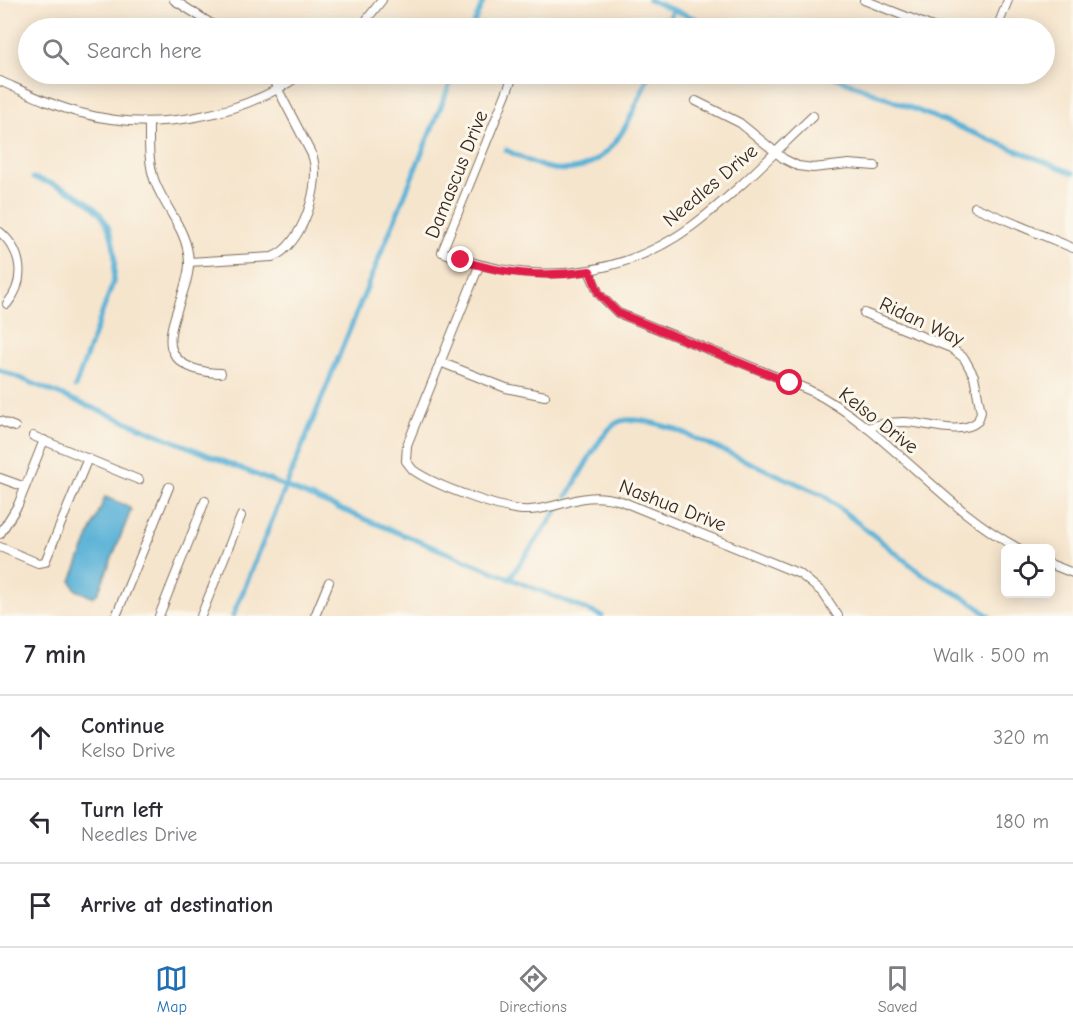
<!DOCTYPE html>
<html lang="en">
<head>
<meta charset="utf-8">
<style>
  :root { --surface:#fff; --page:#f2f2f3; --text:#2b2b33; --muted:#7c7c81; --line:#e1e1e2; --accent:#1f6fb2 }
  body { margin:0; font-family:"Comic Neue",sans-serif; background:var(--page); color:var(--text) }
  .controls { position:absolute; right:18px; bottom:18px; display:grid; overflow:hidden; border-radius:9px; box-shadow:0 3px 15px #0003 }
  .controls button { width:54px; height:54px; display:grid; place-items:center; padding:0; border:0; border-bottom:2px solid var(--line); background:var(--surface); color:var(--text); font:30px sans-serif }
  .stop { position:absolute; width:18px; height:18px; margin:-14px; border:4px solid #e11d48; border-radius:50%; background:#fff }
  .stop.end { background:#e11d48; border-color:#fff; box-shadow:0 2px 6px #0008 }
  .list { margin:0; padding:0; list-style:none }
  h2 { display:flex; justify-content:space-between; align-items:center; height:78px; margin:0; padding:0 24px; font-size:26px }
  h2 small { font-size:20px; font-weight:400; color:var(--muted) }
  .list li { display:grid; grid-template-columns:39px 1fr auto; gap:18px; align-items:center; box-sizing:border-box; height:84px; padding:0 24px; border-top:2px solid var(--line) }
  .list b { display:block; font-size:22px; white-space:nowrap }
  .list p { margin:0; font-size:20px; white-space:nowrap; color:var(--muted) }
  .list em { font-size:20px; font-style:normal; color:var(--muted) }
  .icon { flex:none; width:33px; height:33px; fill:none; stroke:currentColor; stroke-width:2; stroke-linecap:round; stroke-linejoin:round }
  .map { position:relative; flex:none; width:1073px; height:616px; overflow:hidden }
  .search { position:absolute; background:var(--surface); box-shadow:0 3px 15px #0003; left:18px; right:18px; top:18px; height:66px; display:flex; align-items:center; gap:15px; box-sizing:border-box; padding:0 21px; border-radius:33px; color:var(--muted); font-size:22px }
  .sheet { height:330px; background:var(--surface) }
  nav { display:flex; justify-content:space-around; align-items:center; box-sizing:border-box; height:84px; border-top:2px solid var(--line); background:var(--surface); font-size:16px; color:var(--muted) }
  nav a { display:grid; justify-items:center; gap:3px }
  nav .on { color:var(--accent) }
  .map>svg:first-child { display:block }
  .water { fill:#5ab2d7; stroke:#4a6e7a; stroke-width:1.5 }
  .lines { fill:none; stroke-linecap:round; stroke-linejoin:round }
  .canal { stroke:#5ab2d7; stroke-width:5 }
  .minor-casing { stroke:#7c6b5b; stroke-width:10 }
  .minor { stroke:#fff; stroke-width:8 }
  .route { stroke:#e11d48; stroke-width:8 }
  .labels { text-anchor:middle; stroke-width:6; stroke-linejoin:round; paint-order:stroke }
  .street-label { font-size:20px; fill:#3b2a1e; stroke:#fbf7ec }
</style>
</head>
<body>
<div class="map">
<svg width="1073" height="616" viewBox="0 0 1073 616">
  <rect width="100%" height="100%" fill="#fbf7ec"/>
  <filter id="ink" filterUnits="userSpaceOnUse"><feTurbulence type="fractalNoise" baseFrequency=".0167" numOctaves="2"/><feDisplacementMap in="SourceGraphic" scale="12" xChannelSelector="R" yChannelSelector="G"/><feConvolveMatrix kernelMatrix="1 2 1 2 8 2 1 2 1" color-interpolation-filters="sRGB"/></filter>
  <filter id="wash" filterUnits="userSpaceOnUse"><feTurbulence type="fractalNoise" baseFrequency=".008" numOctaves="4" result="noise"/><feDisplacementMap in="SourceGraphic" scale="24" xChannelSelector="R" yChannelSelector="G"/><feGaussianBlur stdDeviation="1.35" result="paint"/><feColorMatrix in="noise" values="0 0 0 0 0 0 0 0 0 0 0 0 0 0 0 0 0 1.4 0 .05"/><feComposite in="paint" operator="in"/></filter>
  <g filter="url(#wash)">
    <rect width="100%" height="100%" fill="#f6e5cd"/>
    <path class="water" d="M105,497L128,506L131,510L98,593L92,597L76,590L71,581Z"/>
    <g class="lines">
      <g class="canal">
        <path d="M649,0L719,28"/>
        <path d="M472,28L484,0"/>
        <path d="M666,28L673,10"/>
        <path d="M827,74L1073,173"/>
        <path d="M506,150C518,156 531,163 544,167C608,184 631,119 649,74"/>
        <path d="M33,178C91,193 123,219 113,283L75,387"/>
        <path d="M0,370L602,616"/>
        <path d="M567,496C579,479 602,426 621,421C638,417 656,424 672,428L823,495L922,574L970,601L989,616"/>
        <path d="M509,579L561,505"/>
        <path d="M233,616L454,74"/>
      </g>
    </g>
  </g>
  <g filter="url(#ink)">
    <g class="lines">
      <g class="minor-casing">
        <g id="minor">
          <path d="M174,0L218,28"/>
          <path d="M864,0L935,28"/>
          <path d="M360,28L382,0"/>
          <path d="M997,28L1008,0"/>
          <path d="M514,74L442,252C526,286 617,281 692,226C735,194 774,153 813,116"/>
          <path d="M0,81C27,93 53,106 81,113C154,133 240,117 302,74"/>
          <path d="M696,101L740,123L784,159L798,166L813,168L849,164L875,166"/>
          <path d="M149,122C149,142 148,163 155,182C166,210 188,231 189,262C190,289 162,331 173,352C180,368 205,373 221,373"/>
          <path d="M975,207L1073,248"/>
          <path d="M0,232C23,252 26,281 7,304"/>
          <path d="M189,262L272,257C302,247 323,183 312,155L270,74"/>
          <path d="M479,266L407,445L406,461L413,470C434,485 505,512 530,510C567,507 580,490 621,501L800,574L823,593L838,616"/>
          <path d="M589,271L599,294L618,313L809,390C888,429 940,507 1018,548"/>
          <path d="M864,313L951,348L964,358L974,376L981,412L978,421C960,437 925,422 904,422C891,422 879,424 867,428"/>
          <path d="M440,362L506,388L545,396"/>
          <path d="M0,421L15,427"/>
          <path d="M33,436L139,480"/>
          <path d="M0,478L25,487"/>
          <path d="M0,534L18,505L44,440"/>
          <path d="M0,547L38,563L45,562L88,458"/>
          <path d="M1050,564L1073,573"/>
          <path d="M116,616L169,487"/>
          <path d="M159,616L205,501"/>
          <path d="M201,616L241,516"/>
          <path d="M315,616L329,582"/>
        </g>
      </g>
      <use href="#minor" class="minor"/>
    </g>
  </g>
  <g class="lines" filter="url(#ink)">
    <path class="route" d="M461,260C503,274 546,278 590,271L599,294L618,313L790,383"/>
  </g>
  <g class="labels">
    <g class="street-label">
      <text transform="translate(456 174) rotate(-68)" y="7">Damascus Drive</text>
      <text transform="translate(710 185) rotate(-40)" y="7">Needles Drive</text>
      <text transform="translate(922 321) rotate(25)" y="7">Ridan Way</text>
      <text transform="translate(879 420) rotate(38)" y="7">Kelso Drive</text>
      <text transform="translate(673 505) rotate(21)" y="7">Nashua Drive</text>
    </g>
  </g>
</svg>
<div class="controls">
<button><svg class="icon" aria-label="locate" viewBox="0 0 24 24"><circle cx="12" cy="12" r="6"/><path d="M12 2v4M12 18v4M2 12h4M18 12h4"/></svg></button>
</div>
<div class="stop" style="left:790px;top:383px"></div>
<div class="stop end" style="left:461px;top:260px"></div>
<div class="search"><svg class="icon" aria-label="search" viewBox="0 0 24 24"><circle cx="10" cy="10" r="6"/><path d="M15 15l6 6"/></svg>Search here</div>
</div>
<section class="sheet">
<h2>7 min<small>Walk · 500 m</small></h2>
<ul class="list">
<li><svg class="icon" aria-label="ahead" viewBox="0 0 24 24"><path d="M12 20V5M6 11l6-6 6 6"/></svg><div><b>Continue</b><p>Kelso Drive</p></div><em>320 m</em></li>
<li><svg class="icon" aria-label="left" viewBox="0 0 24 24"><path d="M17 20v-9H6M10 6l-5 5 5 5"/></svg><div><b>Turn left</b><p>Needles Drive</p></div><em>180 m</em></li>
<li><svg class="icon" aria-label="arrive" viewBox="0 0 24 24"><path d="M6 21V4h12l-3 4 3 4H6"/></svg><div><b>Arrive at destination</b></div></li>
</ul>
</section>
<nav>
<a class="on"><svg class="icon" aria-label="map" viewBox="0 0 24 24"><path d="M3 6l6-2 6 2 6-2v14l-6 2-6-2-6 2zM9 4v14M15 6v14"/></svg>Map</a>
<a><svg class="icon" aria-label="directions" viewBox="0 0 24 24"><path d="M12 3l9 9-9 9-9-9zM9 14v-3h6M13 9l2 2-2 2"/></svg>Directions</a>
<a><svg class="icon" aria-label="saved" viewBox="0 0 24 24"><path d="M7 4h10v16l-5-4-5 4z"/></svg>Saved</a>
</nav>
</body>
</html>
